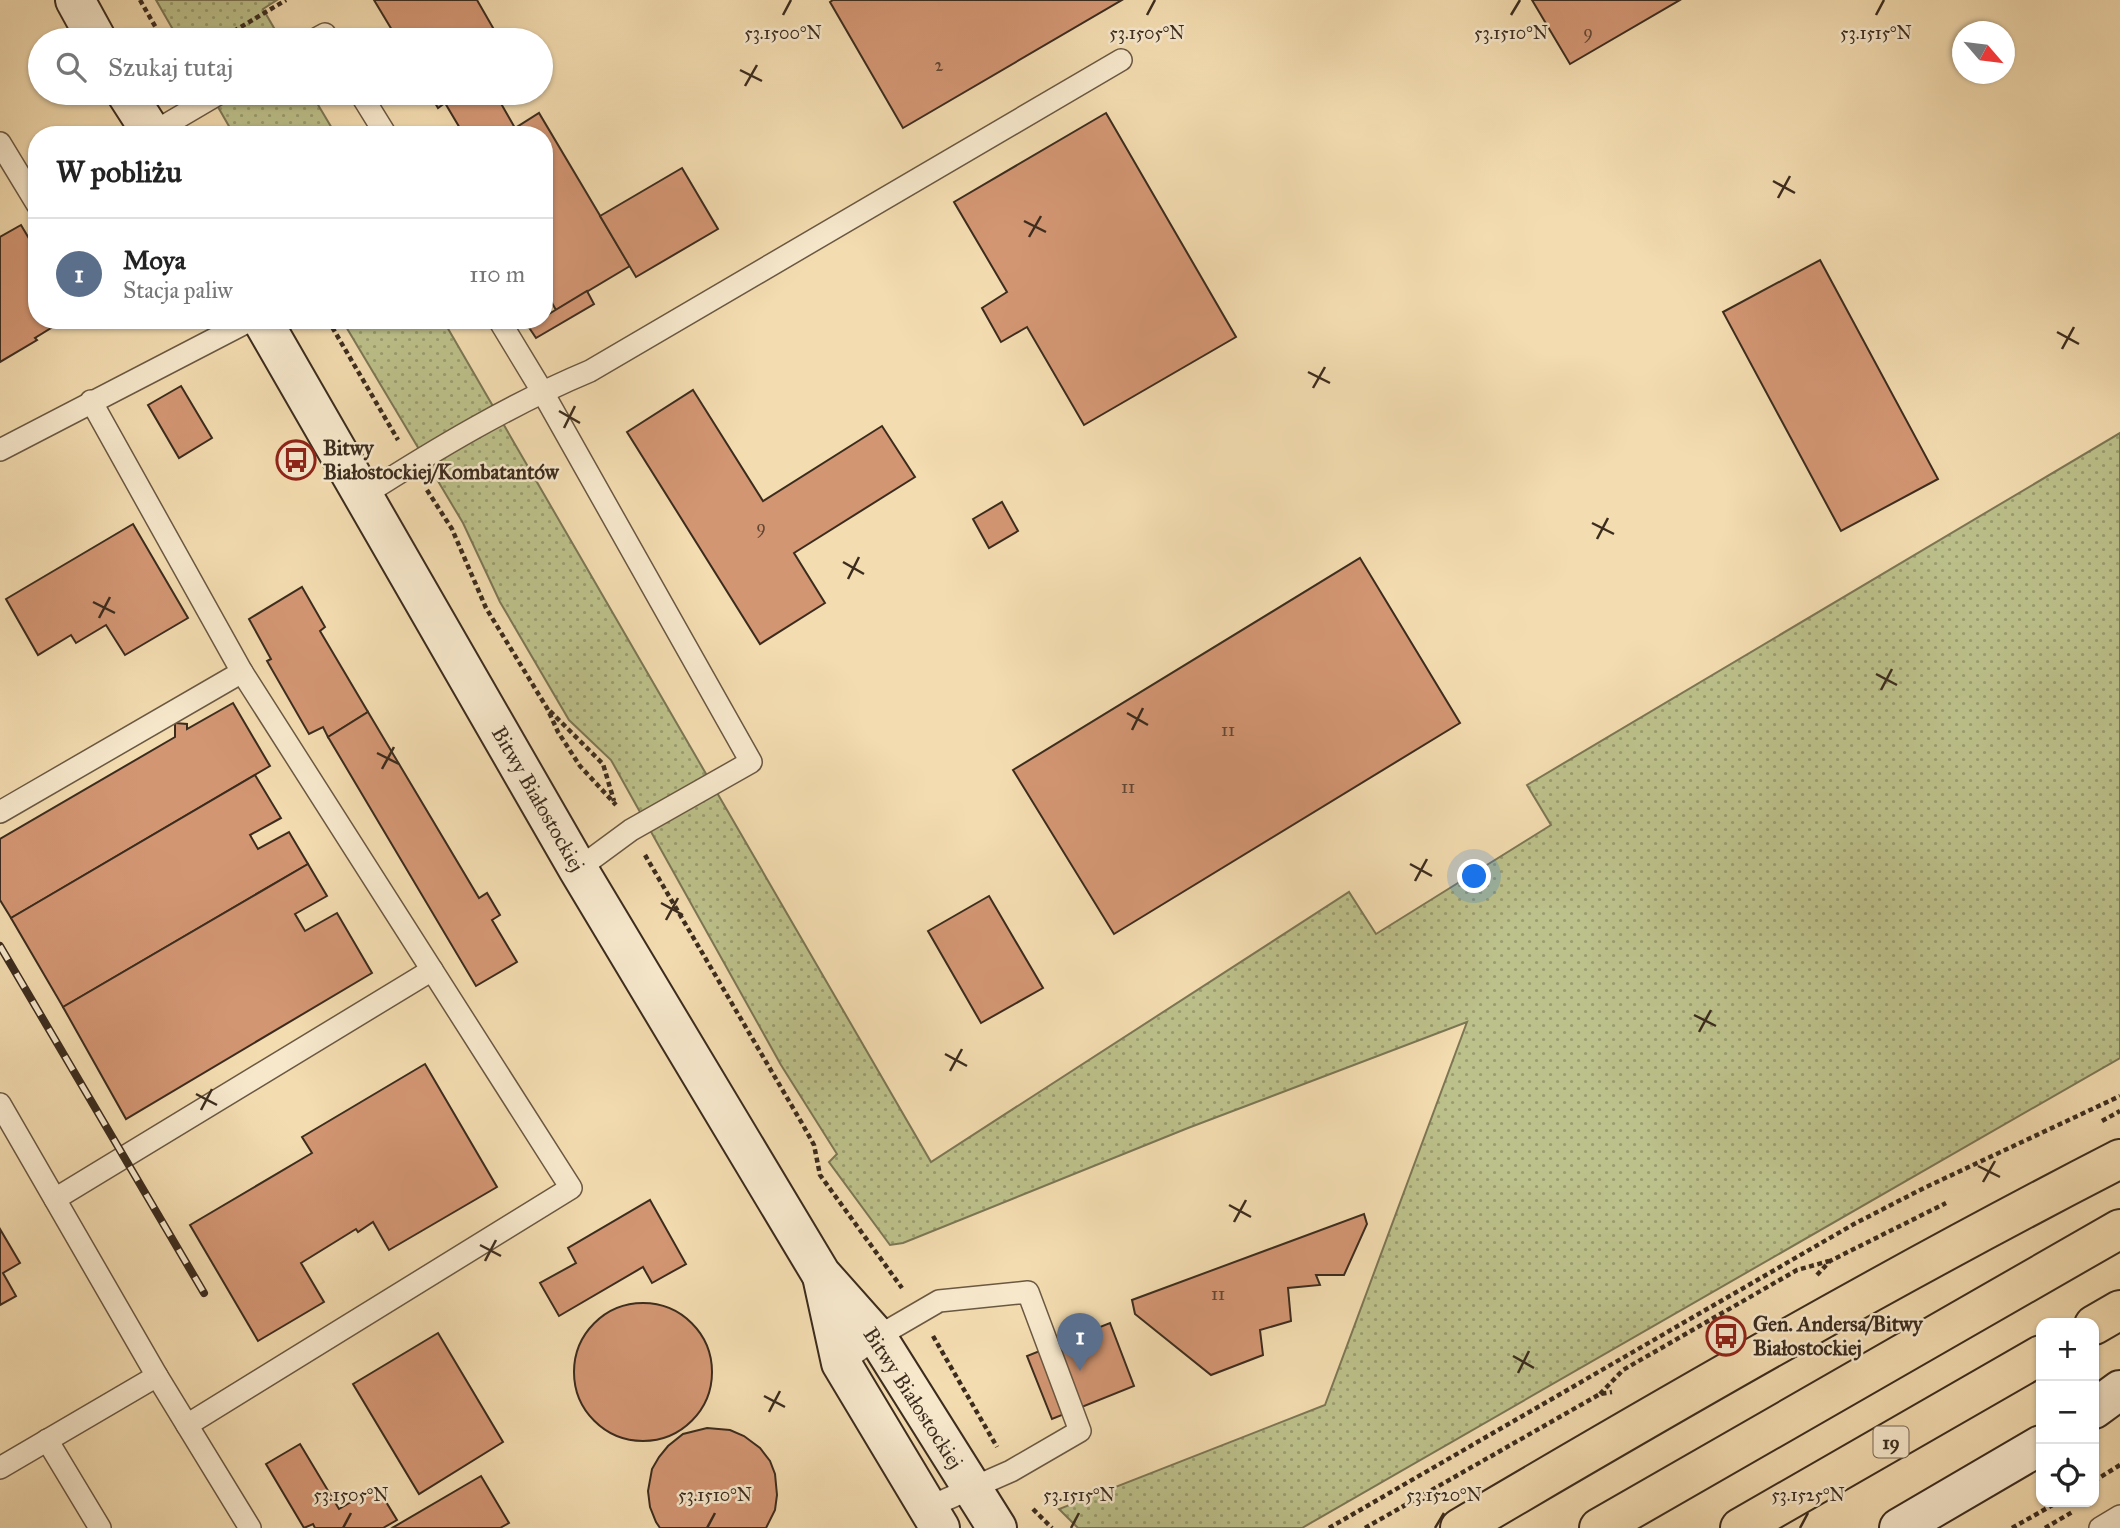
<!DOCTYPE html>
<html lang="pl">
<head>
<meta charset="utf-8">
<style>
  :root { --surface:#fff; --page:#f2f2f2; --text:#222; --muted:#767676; --line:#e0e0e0; --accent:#8f2418 }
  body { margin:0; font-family:"IM FELL Great Primer",serif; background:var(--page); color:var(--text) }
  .controls { position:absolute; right:21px; bottom:21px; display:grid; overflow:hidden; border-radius:14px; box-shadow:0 2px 5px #0004 }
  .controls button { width:63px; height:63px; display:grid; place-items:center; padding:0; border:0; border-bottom:2px solid var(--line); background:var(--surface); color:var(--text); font:35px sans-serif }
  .compass { position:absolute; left:1952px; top:21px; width:63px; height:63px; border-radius:50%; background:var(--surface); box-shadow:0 2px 5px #0004; rotate:118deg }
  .you { position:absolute; left:1475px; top:877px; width:24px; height:24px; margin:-18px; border:5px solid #fff; border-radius:50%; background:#1a73e8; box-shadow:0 0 0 10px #1a73e833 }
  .badge { display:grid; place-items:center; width:46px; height:46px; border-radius:50%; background:var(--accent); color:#fff; font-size:23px; font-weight:700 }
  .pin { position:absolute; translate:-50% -58px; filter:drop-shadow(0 2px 4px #0008) }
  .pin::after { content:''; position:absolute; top:37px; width:24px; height:21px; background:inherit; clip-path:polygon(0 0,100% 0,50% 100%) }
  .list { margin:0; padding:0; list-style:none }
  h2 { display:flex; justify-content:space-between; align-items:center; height:91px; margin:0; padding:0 28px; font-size:30px }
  h2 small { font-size:23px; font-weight:400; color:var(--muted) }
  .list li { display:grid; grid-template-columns:46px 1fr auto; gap:21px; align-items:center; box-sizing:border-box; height:112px; padding:0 28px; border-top:2px solid var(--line) }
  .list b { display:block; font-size:26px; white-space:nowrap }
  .list p { margin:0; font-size:23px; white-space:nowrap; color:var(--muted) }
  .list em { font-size:23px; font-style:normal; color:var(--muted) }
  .icon { flex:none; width:38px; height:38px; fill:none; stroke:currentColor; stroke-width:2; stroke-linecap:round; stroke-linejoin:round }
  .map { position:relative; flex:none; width:2120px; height:1528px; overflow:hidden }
  .search { position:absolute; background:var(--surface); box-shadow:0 2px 5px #0004; left:28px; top:28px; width:525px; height:77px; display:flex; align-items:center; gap:18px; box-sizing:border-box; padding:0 24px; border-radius:38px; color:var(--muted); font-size:26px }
  .panel { position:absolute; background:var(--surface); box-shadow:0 2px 5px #0004; left:28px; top:126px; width:525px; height:203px; border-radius:28px }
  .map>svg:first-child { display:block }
  .grass { fill:url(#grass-dots); stroke:#7c7654; stroke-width:2 }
  .building { fill:#d39673; stroke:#3c2c1e; stroke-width:2 }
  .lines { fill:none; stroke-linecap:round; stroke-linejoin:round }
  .lane-casing { stroke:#6a5842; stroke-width:24 }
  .secondary-casing { stroke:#3c2c1e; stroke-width:42 }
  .highway-casing { stroke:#3c2c1e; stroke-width:42 }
  .path { stroke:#3c2c1e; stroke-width:4.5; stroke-dasharray:5 3.5; stroke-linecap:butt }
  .lane { stroke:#f7e8cc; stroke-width:21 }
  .secondary { stroke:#f7e8cc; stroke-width:38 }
  .highway { stroke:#f3dcb0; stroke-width:38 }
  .rail-casing { stroke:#3c2c1e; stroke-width:8 }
  .rail { stroke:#f7e8cc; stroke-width:5; stroke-dasharray:16; stroke-linecap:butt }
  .ticks { fill:none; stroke:#3c2c1e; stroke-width:2.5 }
  .labels { text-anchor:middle; stroke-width:5; stroke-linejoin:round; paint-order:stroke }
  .number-label { font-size:18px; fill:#624633 }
  .shield { fill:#f7e8cc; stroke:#746452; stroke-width:2 }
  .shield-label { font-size:19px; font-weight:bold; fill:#3c2c1e }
  .poi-label { font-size:21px; font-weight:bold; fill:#3c2c1e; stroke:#f7e8cc; text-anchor:start }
  .street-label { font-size:21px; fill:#3c2c1e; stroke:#f7e8cc }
  .ticks-label { font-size:18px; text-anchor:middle; fill:#3c2c1e; stroke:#f7e8cc; stroke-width:5; stroke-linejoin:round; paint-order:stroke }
</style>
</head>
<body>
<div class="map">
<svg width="2120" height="1528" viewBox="0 0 2120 1528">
  <defs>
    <pattern id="grass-dots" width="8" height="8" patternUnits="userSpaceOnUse" patternTransform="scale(1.75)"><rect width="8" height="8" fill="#bcc08a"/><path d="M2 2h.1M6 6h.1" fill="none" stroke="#9a9c70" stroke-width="1.8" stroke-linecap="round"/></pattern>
  </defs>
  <rect width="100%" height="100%" fill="#f3dcb0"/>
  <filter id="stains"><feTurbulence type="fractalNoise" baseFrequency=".00286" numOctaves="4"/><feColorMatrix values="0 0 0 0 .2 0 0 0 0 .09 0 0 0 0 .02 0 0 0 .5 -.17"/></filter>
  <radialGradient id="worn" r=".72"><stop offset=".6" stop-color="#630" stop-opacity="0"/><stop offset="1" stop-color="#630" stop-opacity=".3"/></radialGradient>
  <g class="grass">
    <path d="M156,0H277L263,9L281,40H179Z"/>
    <path d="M210,93H311L336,135H234Z"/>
    <path d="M342,320H443L931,1162L1349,892L1376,934L1551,825L1527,785L2120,433V1058L1302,1528H1078L1059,1509L1325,1405L1467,1022L1188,1128L903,1243L890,1245L829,1162L837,1154L781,1065L611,760L569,720L500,602L463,523Z"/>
  </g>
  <g class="building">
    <path d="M374,0H477L500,40H398Z"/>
    <path d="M833,0H1122L903,128L830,2Z"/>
    <path d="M1532,0H1680L1570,64Z"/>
    <path d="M429,93H495L515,128L539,113L630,266L556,310L544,289V135H464L445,103L438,108Z"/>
    <path d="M1106,113L1236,337L1084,425L1027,327L1001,342L982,308L1007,292L954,202Z"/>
    <path d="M682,168L718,229L636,277L600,216Z"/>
    <path d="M21,225L37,252V320H64L35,338L37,340L0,362V237Z"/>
    <path d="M1820,260L1938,479L1841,531L1723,312Z"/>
    <path d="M587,291L594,304L536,338L528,326L538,320H544V317Z"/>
    <path d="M181,386L212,438L179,458L148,405Z"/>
    <path d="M693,390L763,501L882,426L915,477L794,553L825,603L760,644L627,432Z"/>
    <path d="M1002,502L1018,531L989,548L973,519Z"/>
    <path d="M133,524L188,618L125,655L106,625L76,643L71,635L38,655L6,599Z"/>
    <path d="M1360,558L1460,723L1114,934L1013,770Z"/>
    <path d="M302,587L325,627L320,631L368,712L328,737L323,727L309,734L267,661L271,659L249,619Z"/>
    <path d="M233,703L270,766L11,918L0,900V839L175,737V723L187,724V729Z"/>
    <path d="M368,712L479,898L487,893L500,915L492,920L517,962L476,986L328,737Z"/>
    <path d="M255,775L281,818L250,835L258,849L289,832L308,864L63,1007L11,918Z"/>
    <path d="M308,864L327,896L295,914L305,931L337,913L372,973L126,1119L63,1007Z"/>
    <path d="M989,896L1043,988L981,1023L928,931Z"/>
    <path d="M425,1064L497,1187L389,1250L373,1222L358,1232L356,1229L301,1263L324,1302L258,1341L190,1225L312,1153L302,1137Z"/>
    <path d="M650,1200L686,1264L652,1283L643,1267L559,1316L540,1283L576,1263L568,1248Z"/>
    <path d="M1364,1214L1367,1224L1344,1275H1316L1320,1285L1288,1288L1291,1321L1260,1330L1263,1355L1211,1375L1135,1314L1132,1300Z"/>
    <path d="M0,1229L20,1263L3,1273L16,1296L0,1305Z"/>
    <circle cx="643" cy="1372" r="69"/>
    <path d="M1110,1323L1134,1386L1052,1419L1027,1356Z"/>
    <path d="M438,1333L503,1442L419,1494L353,1384Z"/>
    <path d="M707,1428L730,1430L744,1436L760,1448L770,1461L775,1474L777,1495L775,1510L766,1528H660L656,1522L650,1507L648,1491L652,1469L659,1457L668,1446L683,1434Z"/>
    <path d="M300,1444L339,1509L377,1487L397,1520L383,1528H315L313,1524L304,1528L266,1464Z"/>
    <path d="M481,1476L509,1523L500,1528H392Z"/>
  </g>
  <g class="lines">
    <g class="lane-casing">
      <g id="lane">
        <path d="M314,40L325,34L328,40"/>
        <path d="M360,93L386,135"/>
        <path d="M152,133L220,93"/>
        <path d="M0,143L37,204"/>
        <path d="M499,320L542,391L751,762L631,830L578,869"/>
        <path d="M0,450L251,320"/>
        <path d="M364,495C436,449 511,404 590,371L1121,60"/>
        <path d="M0,812L242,672L91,401"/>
        <path d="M0,1104L157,1376L250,1528"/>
        <path d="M55,1199L432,970"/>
        <path d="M841,1363L877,1337L939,1301L1028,1292L1080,1431L1011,1471L929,1507"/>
        <path d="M187,1425L571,1188L242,672"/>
        <path d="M47,1440L100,1528"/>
        <path d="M0,1468L157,1376"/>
        <path d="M2100,1528L2120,1516"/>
      </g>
    </g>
    <g class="secondary-casing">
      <g id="secondary">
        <path d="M75,0L97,40"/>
        <path d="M126,93L153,135"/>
        <path d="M262,320L578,869L821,1274L877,1337L997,1528"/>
        <path d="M822,1276L841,1363L940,1528"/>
        <path d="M2094,1409L2120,1390"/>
        <path d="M1899,1528L2041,1445"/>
      </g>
    </g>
    <g class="highway-casing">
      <g id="highway">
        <path d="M2094,1325L2120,1310"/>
        <path d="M1460,1528C1677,1400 1896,1274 2120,1159"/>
        <path d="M1599,1528L2120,1229"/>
        <path d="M1740,1528L2041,1355"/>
      </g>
    </g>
    <g class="path">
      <path d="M140,0L163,40"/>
      <path d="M219,40L286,0"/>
      <path d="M328,320L398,440"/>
      <path d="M427,490L452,529L486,608L547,708L558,732L580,766L616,805"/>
      <path d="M550,711L603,764L614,801"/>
      <path d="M645,855L803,1125L814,1145L820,1175L902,1288"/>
      <path d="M2102,1121L2120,1111"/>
      <path d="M1817,1275L1830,1261L1946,1203"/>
      <path d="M933,1336L997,1447"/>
      <path d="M1600,1394L1623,1370L1797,1270L1829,1261"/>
      <path d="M2094,1481L2120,1465"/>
      <path d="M1033,1509L1052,1528"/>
      <path d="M1329,1528L1854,1224L1924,1188L2120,1096"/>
      <path d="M1365,1528L1600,1394L1612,1392"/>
      <path d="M2012,1528L2058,1502"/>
      <path d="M2045,1528L2074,1511"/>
    </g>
    <use href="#lane" class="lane"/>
    <use href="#secondary" class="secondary"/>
    <use href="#highway" class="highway"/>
    <g class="rail-casing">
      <path id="rail" d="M0,946L204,1293"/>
    </g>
    <use href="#rail" class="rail"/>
  </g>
  <path class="ticks" d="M783,15L791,0M1147,15L1155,0M1511,15L1520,0M1876,15L1884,0M740,70L762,81M745,86L757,65M1773,181L1795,193M1778,198L1790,176M1024,221L1046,232M1029,237L1041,216M2057,332L2079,344M2062,349L2074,327M1308,372L1330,383M1313,388L1325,367M559,411L580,423M564,428L575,406M1592,523L1614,534M1597,539L1608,518M843,562L864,574M848,579L859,557M93,602L115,613M99,618L110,597M1876,674L1897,685M1881,690L1892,669M1127,713L1148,725M1132,730L1143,708M377,753L399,764M382,769L394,747M1410,864L1432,876M1415,881L1427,859M661,903L683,915M666,920L678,898M1694,1015L1716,1026M1699,1032L1711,1010M945,1054L967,1066M950,1071L962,1049M196,1094L217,1105M201,1110L212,1089M1978,1166L2000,1177M1983,1182L1995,1161M1229,1205L1251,1217M1234,1222L1246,1200M480,1245L501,1256M485,1261L496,1240M1513,1356L1534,1368M1518,1373L1529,1351M764,1396L785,1407M769,1412L780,1391M343,1528L351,1513M707,1528L715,1513M1071,1528L1079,1513M1435,1528L1444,1513M1800,1528L1808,1513"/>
  <defs>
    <g id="bus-ring" transform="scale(2.0125)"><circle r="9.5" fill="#f7e8cc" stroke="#8f2418" stroke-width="1.5"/><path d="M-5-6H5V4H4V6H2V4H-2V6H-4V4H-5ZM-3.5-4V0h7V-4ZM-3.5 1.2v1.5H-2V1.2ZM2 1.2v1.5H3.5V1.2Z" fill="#8f2418"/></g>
  </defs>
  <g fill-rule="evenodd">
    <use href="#bus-ring" x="296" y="460"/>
    <use href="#bus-ring" x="1726" y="1336"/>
  </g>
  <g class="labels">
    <g class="number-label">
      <text x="1588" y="38">9</text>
      <text x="939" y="71">2</text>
      <text x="761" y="533">9</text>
      <text x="1228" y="736">11</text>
      <text x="1128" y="793">11</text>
      <text x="1218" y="1300">11</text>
    </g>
    <rect class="shield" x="1873.5" y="1426.5" width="35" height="31" rx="5"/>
    <g class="shield-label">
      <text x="1891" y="1449">19</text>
    </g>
    <g class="poi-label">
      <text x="323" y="455">Bitwy<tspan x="323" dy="24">Białostockiej/Kombatantów</tspan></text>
      <text x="1753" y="1331">Gen. Andersa/Bitwy<tspan x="1753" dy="24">Białostockiej</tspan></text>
    </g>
    <g class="street-label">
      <text transform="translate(538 799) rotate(60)" y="7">Bitwy Białostockiej</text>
      <text transform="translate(913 1398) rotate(57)" y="7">Bitwy Białostockiej</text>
    </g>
  </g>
  <g class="ticks-label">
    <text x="783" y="39">53.1500°N</text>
    <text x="1147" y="39">53.1505°N</text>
    <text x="1511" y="39">53.1510°N</text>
    <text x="1876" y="39">53.1515°N</text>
    <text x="351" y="1501">53.1505°N</text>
    <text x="715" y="1501">53.1510°N</text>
    <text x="1079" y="1501">53.1515°N</text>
    <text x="1444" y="1501">53.1520°N</text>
    <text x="1808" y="1501">53.1525°N</text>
  </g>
  <rect width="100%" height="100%" filter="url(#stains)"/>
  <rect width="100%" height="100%" fill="url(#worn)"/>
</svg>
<div class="controls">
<button>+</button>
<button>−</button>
<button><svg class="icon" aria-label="locate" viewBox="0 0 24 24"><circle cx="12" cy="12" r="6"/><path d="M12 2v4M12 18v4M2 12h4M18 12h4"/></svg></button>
</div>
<svg class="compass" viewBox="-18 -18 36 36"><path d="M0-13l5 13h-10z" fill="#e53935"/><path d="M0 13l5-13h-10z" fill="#767676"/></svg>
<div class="you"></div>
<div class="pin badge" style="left:1080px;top:1371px;background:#5c6f8a">1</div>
<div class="search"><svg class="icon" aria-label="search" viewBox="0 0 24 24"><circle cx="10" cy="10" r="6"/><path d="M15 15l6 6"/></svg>Szukaj tutaj</div>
<section class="panel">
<h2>W pobliżu<small></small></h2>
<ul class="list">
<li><span class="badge" style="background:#5c6f8a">1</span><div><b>Moya</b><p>Stacja paliw</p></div><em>110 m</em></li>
</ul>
</section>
</div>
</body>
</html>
